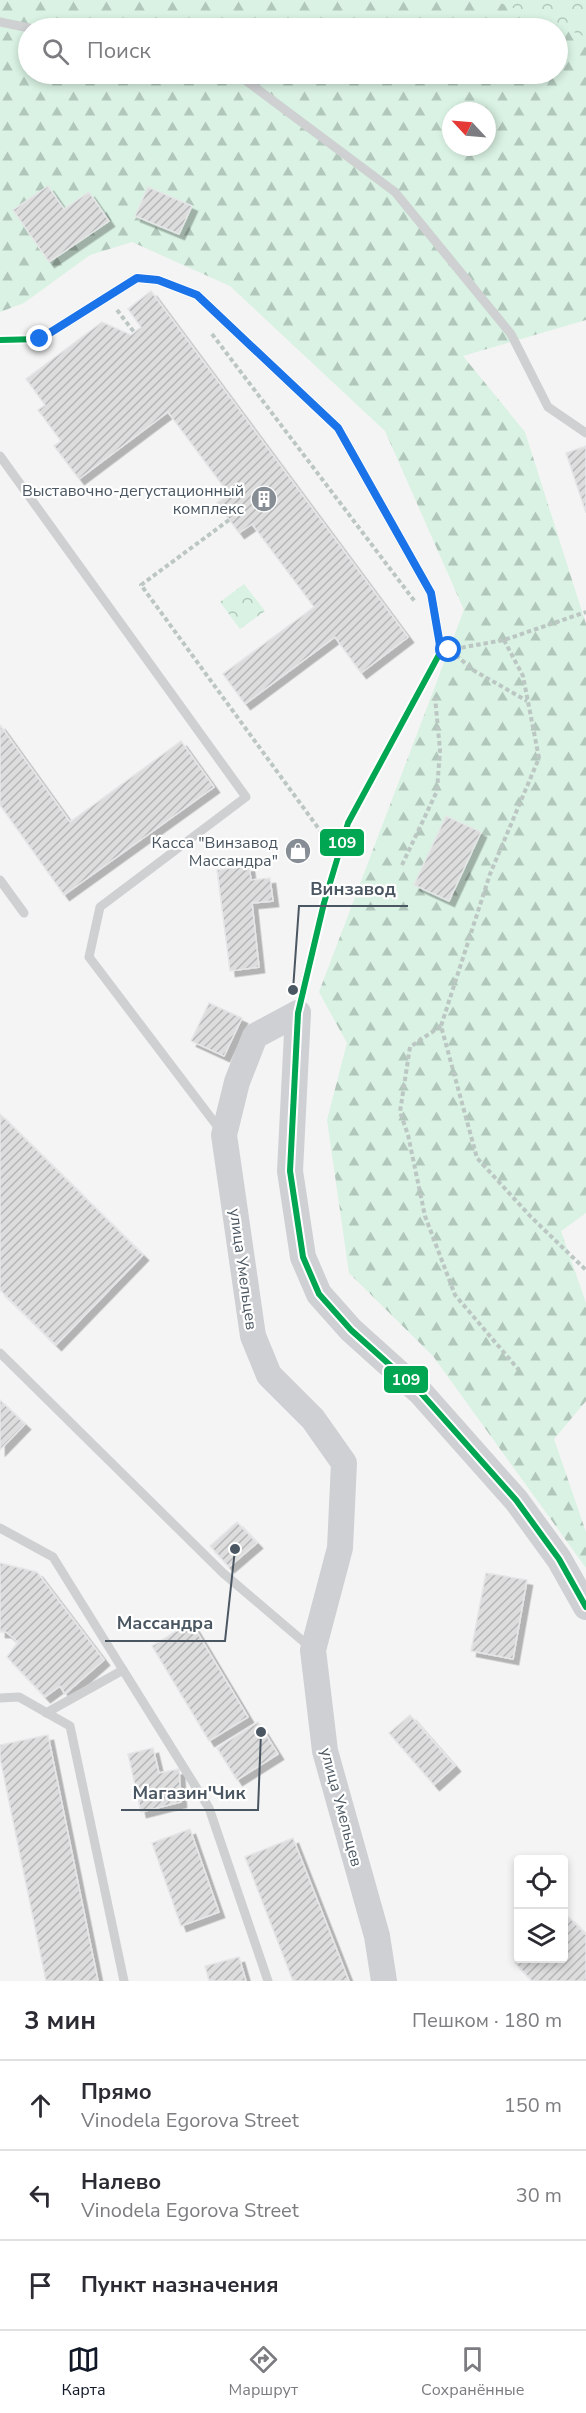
<!DOCTYPE html>
<html lang="ru">
<head>
<meta charset="utf-8">
<style>
  :root { --surface:#fff; --page:#f7f7f7; --text:#2b2b33; --muted:#7c7c81; --line:#e1e1e2; --accent:#111827 }
  body { margin:0; font-family:"Nunito Sans",sans-serif; background:var(--page); color:var(--text) }
  .controls { position:absolute; right:18px; bottom:18px; display:grid; overflow:hidden; border-radius:6px; box-shadow:0 3px 9px #0003 }
  .controls button { width:54px; height:54px; display:grid; place-items:center; padding:0; border:0; border-bottom:2px solid var(--line); background:var(--surface); color:var(--text); font:30px sans-serif }
  .compass { position:absolute; left:442px; top:102px; width:54px; height:54px; border-radius:50%; background:var(--surface); box-shadow:0 3px 9px #0003; rotate:296deg }
  .stop { position:absolute; width:18px; height:18px; margin:-14px; border:4px solid #1a73e8; border-radius:50%; background:#fff }
  .stop.end { background:#1a73e8; border-color:#fff; box-shadow:0 2px 6px #0008 }
  .list { margin:0; padding:0; list-style:none }
  h2 { display:flex; justify-content:space-between; align-items:center; height:78px; margin:0; padding:0 24px; font-size:26px }
  h2 small { font-size:20px; font-weight:400; color:var(--muted) }
  .list li { display:grid; grid-template-columns:39px 1fr auto; gap:18px; align-items:center; box-sizing:border-box; height:90px; padding:0 24px; border-top:2px solid var(--line) }
  .list b { display:block; font-size:22px; white-space:nowrap }
  .list p { margin:0; font-size:20px; white-space:nowrap; color:var(--muted) }
  .list em { font-size:20px; font-style:normal; color:var(--muted) }
  .icon { flex:none; width:33px; height:33px; fill:none; stroke:currentColor; stroke-width:2; stroke-linecap:round; stroke-linejoin:round }
  .map { position:relative; flex:none; width:586px; height:1981px; overflow:hidden }
  .search { position:absolute; background:var(--surface); box-shadow:0 3px 9px #0003; left:18px; right:18px; top:18px; height:66px; display:flex; align-items:center; gap:15px; box-sizing:border-box; padding:0 21px; border-radius:33px; color:var(--muted); font-size:22px }
  .sheet { height:348px; background:var(--surface) }
  nav { display:flex; justify-content:space-around; align-items:center; box-sizing:border-box; height:84px; border-top:2px solid var(--line); background:var(--surface); font-size:16px; color:var(--muted) }
  nav a { display:grid; justify-items:center; gap:3px }
  nav .on { color:var(--accent) }
  .map>svg:first-child { display:block }
  .forest { fill:url(#forest-firs); fill-rule:evenodd }
  .park { fill:url(#park-crowns) }
  .building { fill:url(#building-hatch); stroke:#e5e6e7; stroke-width:1.5; filter:url(#shadow) }
  .lines { fill:none; stroke-linecap:round; stroke-linejoin:round }
  .path { stroke:#bcc7c4; stroke-width:4; stroke-dasharray:4.5 3; stroke-linecap:butt }
  .service { stroke:#ced0d2; stroke-width:9 }
  .secondary { stroke:#ced0d4; stroke-width:26 }
  .bus-1-casing { stroke:#fff; stroke-width:10 }
  .bus-1 { stroke:#00a651; stroke-width:6 }
  .route { stroke:#1a73e8; stroke-width:8 }
  .labels { text-anchor:middle; stroke-width:4.5; stroke-linejoin:round; paint-order:stroke }
  .poi-label { font-size:16px; fill:#4a5661; stroke:#fff; text-anchor:end }
  .street-label { font-size:16px; fill:#4a5661; stroke:#fff }
  .leader { fill:none; stroke:#4a5661; stroke-width:2 }
  .callout-dot { fill:#4a5661; stroke:#fff; stroke-width:2 }
  .callout-label { font-size:18px; text-anchor:middle; font-weight:bold; fill:#4a5661; stroke:#fff; stroke-width:4.5; stroke-linejoin:round; paint-order:stroke }
  .line-badge { stroke:#fff; stroke-width:2 }
  .badge-label { font-size:16px; text-anchor:middle; font-weight:bold; fill:#fff }
</style>
</head>
<body>
<div class="map">
<svg width="586" height="1981" viewBox="0 0 586 1981">
  <defs>
    <pattern id="forest-firs" width="22" height="20" patternUnits="userSpaceOnUse" patternTransform="scale(1.5)"><rect width="22" height="20" fill="#d9f2e3"/><path d="M5 1l3.5 6h-7zM16 11l3.5 6h-7z" fill="#b2c7bb"/></pattern>
    <pattern id="park-crowns" width="20" height="18" patternUnits="userSpaceOnUse" patternTransform="scale(1.5)"><rect width="20" height="18" fill="#d9f2e3"/><path d="M2 6a3 3 0 1 1 6 0M12 15a3 3 0 1 1 6 0" fill="none" stroke="#b2c7bb"/></pattern>
    <pattern id="building-hatch" width="6" height="6" patternUnits="userSpaceOnUse" patternTransform="scale(1.5)"><rect width="6" height="6" fill="#ddddde"/><path d="M-1 1l2-2M0 6l6-6M5 7l2-2" fill="none" stroke="#b5b6b7"/></pattern>
    <filter id="shadow"><feDropShadow dx="5.5" dy="5.5" stdDeviation="0" flood-color="#0004"/></filter>
  </defs>
  <rect width="100%" height="100%" fill="#f4f4f4"/>
  <path class="forest" d="M0,0H586V320L463,356L525,432L586,624V1213L561,1231L586,1303V1401L554,1439L586,1532V1568L433,1356L349,1273L327,1120L347,1043L319,992L464,610L385,431L230,286L132,242L90,255L24,303L0,312ZM28,28H558V74H28ZM451,111H487V147H451Z"/>
  <g class="park">
    <path d="M493,0H586V37Z"/>
    <path d="M244,584L265,611L240,629L220,602Z"/>
  </g>
  <g class="building">
    <path d="M48,186L64,209L89,192L109,221L49,262L13,210Z"/>
    <path d="M148,187L192,206L179,234L135,216Z"/>
    <path d="M151,291L408,637L361,673L335,637L245,704L223,674L314,607L252,524L239,533L217,503L229,494L168,412L79,479L54,446L61,441L38,410L45,405L26,379L102,322L131,335L141,327L128,309Z"/>
    <path d="M586,446V513L566,453Z"/>
    <path d="M0,725L70,822L181,741L214,787L64,895L0,805Z"/>
    <path d="M446,816L481,832L449,901L414,885Z"/>
    <path d="M249,866L251,880L270,878L273,901L252,903L259,967L230,971L217,870Z"/>
    <path d="M209,1003L242,1018L224,1056L191,1041Z"/>
    <path d="M0,1114L143,1255L56,1345L0,1290Z"/>
    <path d="M0,1400L25,1424L0,1450Z"/>
    <path d="M237,1522L257,1543L229,1567L210,1546Z"/>
    <path d="M0,1563L37,1572L104,1660L65,1694L60,1686L45,1697L7,1657L18,1642L6,1632H0Z"/>
    <path d="M486,1573L527,1580L513,1659L471,1651Z"/>
    <path d="M191,1622L248,1717L209,1741L152,1646Z"/>
    <path d="M410,1715L455,1766L434,1785L389,1733Z"/>
    <path d="M258,1722L278,1754L237,1780L217,1748Z"/>
    <path d="M48,1735L98,1981H46L0,1758V1745Z"/>
    <path d="M153,1748L159,1773L179,1769L181,1802L141,1812L128,1754Z"/>
    <path d="M190,1829L219,1912L181,1926L152,1843Z"/>
    <path d="M293,1838L349,1981H293L245,1857Z"/>
    <path d="M569,1917L586,1935V1981H532L515,1963L521,1958H564V1922Z"/>
    <path d="M239,1957L246,1981H209L205,1966Z"/>
  </g>
  <g class="lines">
    <g class="path">
      <path d="M117,310L134,332"/>
      <path d="M212,334L416,603"/>
      <path d="M229,520L141,585L327,840"/>
      <path d="M504,640L523,676L539,758L490,874L441,1026L477,1158L531,1217L586,1270"/>
      <path d="M454,649L504,640L586,612"/>
      <path d="M456,655L473,670L527,701"/>
      <path d="M402,865L437,791L440,750L435,697"/>
      <path d="M441,1026L410,1047L400,1112L408,1135L425,1216L455,1295L518,1369"/>
    </g>
    <g class="service">
      <path d="M0,22L29,28"/>
      <path d="M237,74L395,192L511,334L548,407L586,433"/>
      <path d="M0,340L40,339L137,278L158,280L197,295L338,428L431,593L441,651L348,823L324,903L298,1011"/>
      <path d="M0,456L246,797L100,907L89,957L221,1131"/>
      <path d="M0,880L24,913"/>
      <path d="M0,1353L223,1573L311,1648"/>
      <path d="M0,1528L53,1557L123,1670"/>
      <path d="M0,1698L19,1697L70,1726L124,1981"/>
      <path d="M46,1713L123,1670L209,1808L268,1981"/>
    </g>
    <g class="secondary">
      <path d="M298,1013L255,1036L237,1082L224,1135L253,1336L269,1375L313,1419L344,1463L340,1548L313,1650L325,1751L377,1936L384,1981"/>
      <path d="M298,1013L290,1171L303,1257L319,1294L351,1330L421,1393L516,1500L559,1559L586,1607"/>
    </g>
    <g class="bus-1-casing">
      <path id="bus-1" d="M0,340L40,339L137,278L158,280L197,295L338,428L431,593L441,651L348,823L324,903L298,1013L290,1171L303,1257L319,1294L351,1330L421,1393L516,1500L559,1559L586,1607"/>
    </g>
    <use href="#bus-1" class="bus-1"/>
  </g>
  <g class="lines">
    <path class="route" d="M40,339L137,278L158,280L197,295L338,428L431,593L441,651L449,650"/>
  </g>
  <defs>
    <g id="building-disc" transform="scale(1.35)"><circle r="9.5" fill="#868d94" stroke="#fff"/><path d="M-4-6H4V6H1V3H-1V6H-4ZM-2.5-4.3h1.7v1.8h-1.7ZM.8-4.3h1.7v1.8H.8ZM-2.5-1h1.7V.8h-1.7ZM.8-1h1.7V.8H.8Z" fill="#fff"/></g>
    <g id="shop-disc" transform="scale(1.35)"><circle r="9.5" fill="#868d94" stroke="#fff"/><path d="M-5-2.5h2.3a2.7 3.5 0 0 1 5.4 0H5L5.5 6h-11ZM-1.5-2.5h3a1.5 2.3 0 0 0-3 0Z" fill="#fff"/></g>
  </defs>
  <g fill-rule="evenodd">
    <use href="#building-disc" x="264" y="499"/>
    <use href="#shop-disc" x="298" y="851"/>
  </g>
  <g class="labels">
    <g class="poi-label">
      <text x="244" y="496">Выставочно-дегустационный<tspan x="244" dy="18">комплекс</tspan></text>
      <text x="278" y="848">Касса "Винзавод<tspan x="278" dy="18">Массандра"</tspan></text>
    </g>
    <g class="street-label">
      <text transform="translate(244 1269) rotate(82)" y="6">улица Умельцев</text>
      <text transform="translate(342 1807) rotate(75)" y="6">улица Умельцев</text>
    </g>
  </g>
  <path class="leader" d="M293 990L299 906H408M235 1549L225 1641H105M261 1732L258 1810H121"/>
  <g class="callout-dot">
    <circle cx="293" cy="990" r="6"/>
    <circle cx="235" cy="1549" r="6"/>
    <circle cx="261" cy="1732" r="6"/>
  </g>
  <g class="callout-label">
    <text x="353" y="895">Винзавод</text>
    <text x="165" y="1629">Массандра</text>
    <text x="189" y="1799">Магазин'Чик</text>
  </g>
  <g class="line-badge">
    <rect x="319" y="828" width="46" height="29" rx="6" fill="#00a651"/>
    <rect x="383" y="1365" width="46" height="29" rx="6" fill="#00a651"/>
  </g>
  <g class="badge-label">
    <text x="342" y="848">109</text>
    <text x="406" y="1385">109</text>
  </g>
</svg>
<div class="controls">
<button><svg class="icon" aria-label="locate" viewBox="0 0 24 24"><circle cx="12" cy="12" r="6"/><path d="M12 2v4M12 18v4M2 12h4M18 12h4"/></svg></button>
<button><svg class="icon" aria-label="layers" viewBox="0 0 24 24"><path d="M12 4l9 5-9 5-9-5zM3 14l9 5 9-5"/></svg></button>
</div>
<svg class="compass" viewBox="-18 -18 36 36"><path d="M0-13l5 13h-10z" fill="#e53935"/><path d="M0 13l5-13h-10z" fill="#7c7c81"/></svg>
<div class="stop" style="left:449px;top:650px"></div>
<div class="stop end" style="left:40px;top:339px"></div>
<div class="search"><svg class="icon" aria-label="search" viewBox="0 0 24 24"><circle cx="10" cy="10" r="6"/><path d="M15 15l6 6"/></svg>Поиск</div>
</div>
<section class="sheet">
<h2>3 мин<small>Пешком · 180 m</small></h2>
<ul class="list">
<li><svg class="icon" aria-label="ahead" viewBox="0 0 24 24"><path d="M12 20V5M6 11l6-6 6 6"/></svg><div><b>Прямо</b><p>Vinodela Egorova Street</p></div><em>150 m</em></li>
<li><svg class="icon" aria-label="left" viewBox="0 0 24 24"><path d="M17 20v-9H6M10 6l-5 5 5 5"/></svg><div><b>Налево</b><p>Vinodela Egorova Street</p></div><em>30 m</em></li>
<li><svg class="icon" aria-label="arrive" viewBox="0 0 24 24"><path d="M6 21V4h12l-3 4 3 4H6"/></svg><div><b>Пункт назначения</b></div></li>
</ul>
</section>
<nav>
<a class="on"><svg class="icon" aria-label="map" viewBox="0 0 24 24"><path d="M3 6l6-2 6 2 6-2v14l-6 2-6-2-6 2zM9 4v14M15 6v14"/></svg>Карта</a>
<a><svg class="icon" aria-label="directions" viewBox="0 0 24 24"><path d="M12 3l9 9-9 9-9-9zM9 14v-3h6M13 9l2 2-2 2"/></svg>Маршрут</a>
<a><svg class="icon" aria-label="saved" viewBox="0 0 24 24"><path d="M7 4h10v16l-5-4-5 4z"/></svg>Сохранённые</a>
</nav>
</body>
</html>
